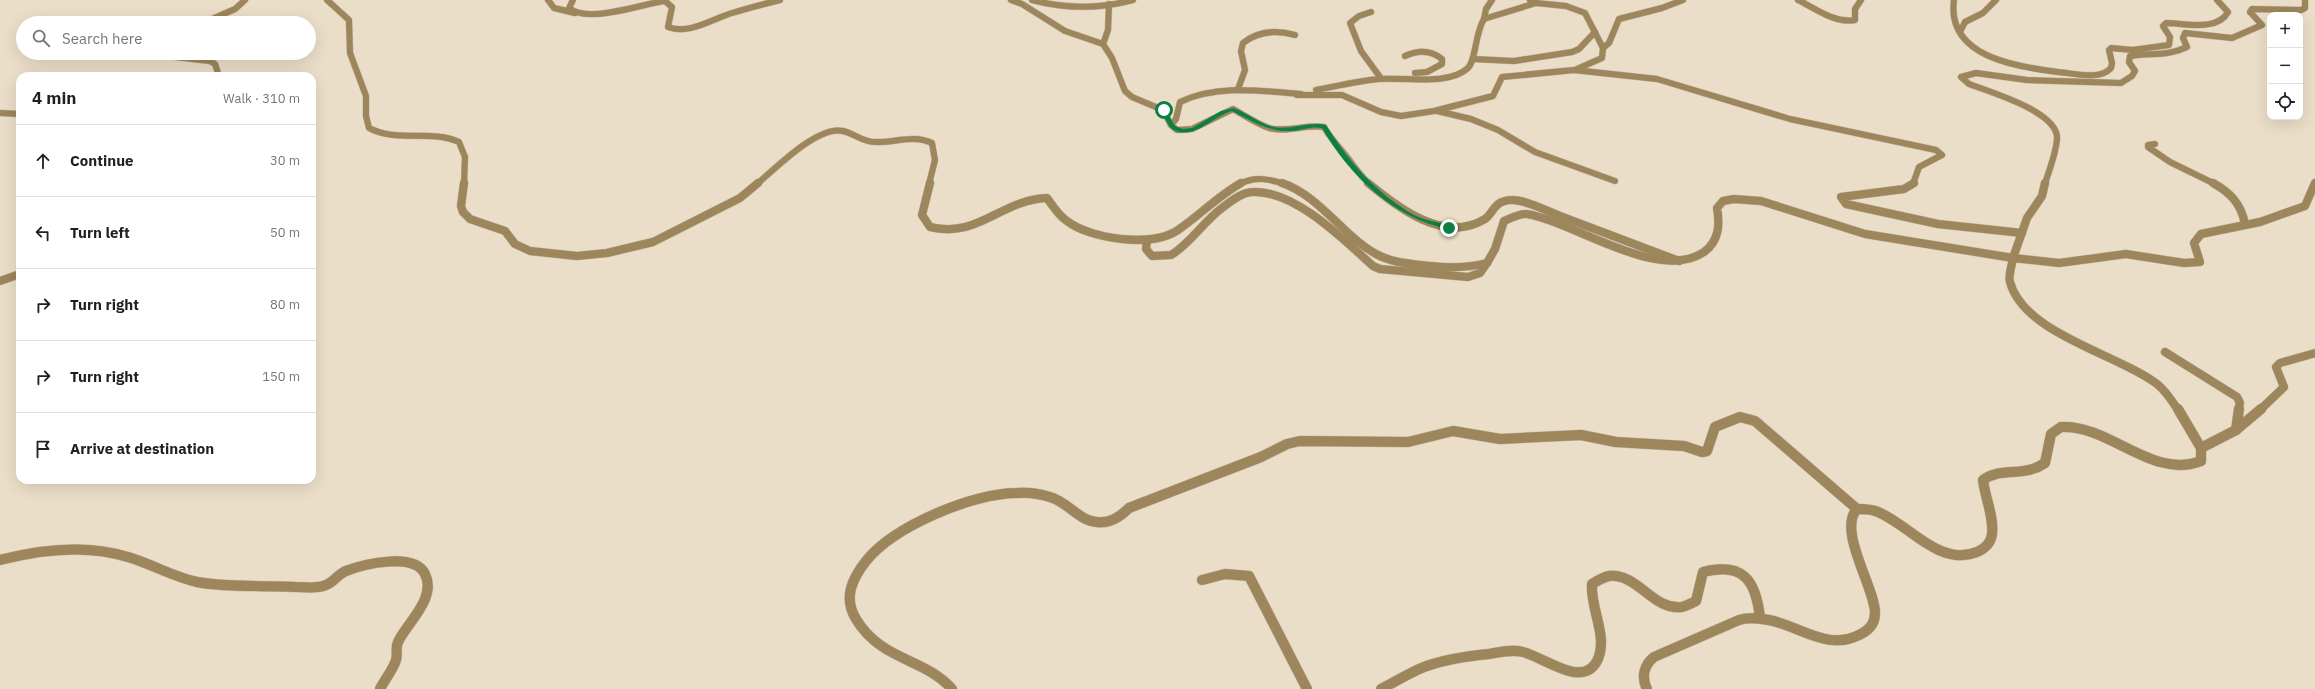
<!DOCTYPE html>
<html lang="en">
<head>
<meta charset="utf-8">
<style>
  :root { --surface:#fff; --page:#f2f2f2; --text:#202124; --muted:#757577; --line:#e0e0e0 }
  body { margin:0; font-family:"IBM Plex Sans",sans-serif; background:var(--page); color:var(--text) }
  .controls { position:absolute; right:12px; top:12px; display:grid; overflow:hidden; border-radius:8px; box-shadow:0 4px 16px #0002 }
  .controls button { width:36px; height:36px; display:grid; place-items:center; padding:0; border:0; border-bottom:1px solid var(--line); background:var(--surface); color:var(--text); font:20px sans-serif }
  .stop { position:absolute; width:12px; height:12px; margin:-9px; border:3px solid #0b8043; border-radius:50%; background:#fff }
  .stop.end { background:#0b8043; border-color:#fff; box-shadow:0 1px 4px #0008 }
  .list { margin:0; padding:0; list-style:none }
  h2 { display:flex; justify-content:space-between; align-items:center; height:52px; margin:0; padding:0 16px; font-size:17px }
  h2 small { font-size:13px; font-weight:400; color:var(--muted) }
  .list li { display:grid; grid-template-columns:26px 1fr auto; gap:12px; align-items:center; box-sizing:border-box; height:72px; padding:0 16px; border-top:1px solid var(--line) }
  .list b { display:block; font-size:15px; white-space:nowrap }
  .list em { font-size:13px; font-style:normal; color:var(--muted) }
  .icon { flex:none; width:22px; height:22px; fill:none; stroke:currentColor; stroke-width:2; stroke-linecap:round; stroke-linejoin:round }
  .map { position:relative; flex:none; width:2315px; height:689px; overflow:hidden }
  .search { position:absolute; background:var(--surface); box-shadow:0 4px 16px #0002; left:16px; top:16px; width:300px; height:44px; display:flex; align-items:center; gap:10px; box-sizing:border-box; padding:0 14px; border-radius:22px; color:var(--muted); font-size:15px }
  .panel { position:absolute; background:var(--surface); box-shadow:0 4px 16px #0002; left:16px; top:72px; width:300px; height:412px; border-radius:12px }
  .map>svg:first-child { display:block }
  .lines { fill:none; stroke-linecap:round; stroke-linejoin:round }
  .minor-far2-casing { stroke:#c6baa7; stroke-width:7 }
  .minor-far1-casing { stroke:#c6baa7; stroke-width:9 }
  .minor-casing { stroke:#c6baa7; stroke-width:11 }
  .tertiary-far2-casing { stroke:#c6baa7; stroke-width:7 }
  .tertiary-far1-casing { stroke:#c6baa7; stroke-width:9 }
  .tertiary-casing { stroke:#c6baa7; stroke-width:11 }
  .minor-far2 { stroke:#9d855c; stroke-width:6 }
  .minor-far1 { stroke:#9d855c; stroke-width:8 }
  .minor { stroke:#9d855c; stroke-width:10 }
  .tertiary-far2 { stroke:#9d855c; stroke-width:6 }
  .tertiary-far1 { stroke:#9d855c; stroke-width:8 }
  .tertiary { stroke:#9d855c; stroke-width:10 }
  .route { fill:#0b8043 }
</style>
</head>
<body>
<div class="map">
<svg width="2315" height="689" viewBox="0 0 2315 689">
  <rect width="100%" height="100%" fill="#ebdec8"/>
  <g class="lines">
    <g class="minor-far2-casing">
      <g id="minor-far2">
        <path d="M548,0L554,8L575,13"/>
        <path d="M573,0L569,8C588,24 641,4 665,1L672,7L668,27C689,35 712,19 732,13C748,8 764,4 780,0"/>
        <path d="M1011,0L1022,4L1065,31L1103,44L1112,58L1125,91L1132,97L1163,110L1171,125L1177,130L1192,129L1233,109C1244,115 1257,124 1269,128C1287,133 1306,124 1324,127C1331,139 1339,147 1347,157C1355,167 1360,176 1370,184"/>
        <path d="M1032,0C1067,9 1098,9 1133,0"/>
        <path d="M1798,0C1815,8 1835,24 1855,20V9L1861,0"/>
        <path d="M1954,0C1946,57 2017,67 2058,72C2073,73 2100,81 2111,68L2112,63L2109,50L2111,48L2133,50"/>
        <path d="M1536,3L1566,6L1585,13L1603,48L1602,58L1577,69"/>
        <path d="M1371,12L1359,16L1350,23L1361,51L1380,77"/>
        <path d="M1484,19L1486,9L1492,0"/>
        <path d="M203,23L235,9L245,0"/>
        <path d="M1960,32L1965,22L1983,13L1996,0"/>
        <path d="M1103,44L1108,30L1109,4"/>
        <path d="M1603,48L1609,43L1619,19L1662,8L1683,0"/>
        <path d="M162,53L167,56L210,61L215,64L219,76"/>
        <path d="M2134,54L2133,50L2169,45L2170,37L2163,26L2166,23C2185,23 2217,32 2228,12L2217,0"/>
        <path d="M1405,56C1418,50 1431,50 1442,59V64L1427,72L1415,73"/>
        <path d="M1473,59L1514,61L1572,52L1579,49L1595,32"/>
        <path d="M1238,89L1245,70L1241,51L1243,43C1258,31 1277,30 1295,35"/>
        <path d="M1316,90C1337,86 1358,81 1379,79C1404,77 1449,86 1468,68C1476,60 1475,33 1484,19L1536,3L1530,0"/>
        <path d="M1297,95H1342L1381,112L1401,116L1434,111L1493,96L1502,77L1574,70L1657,79L1790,119L1936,150L1942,155L1919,167L1913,184"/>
        <path d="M1437,111L1471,119L1498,130L1535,152L1615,181"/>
        <path d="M0,113L20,114"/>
        <path d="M1171,125L1176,119L1180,102C1217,84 1262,91 1301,94"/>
        <path d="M2155,144L2148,145V147L2170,162L2215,184"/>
      </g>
    </g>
    <g class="minor-far1-casing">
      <g id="minor-far1">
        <path d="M1368,183C1399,208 1444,244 1485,219C1494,213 1493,201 1511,200C1523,199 1548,211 1560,216C1600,231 1639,246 1679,261"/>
        <path d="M1914,183L1904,189L1841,197L1846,204L1938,224L2022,233"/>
        <path d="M2213,183C2231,193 2241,204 2245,224"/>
        <path d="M1147,240L1146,249L1152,256L1171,255C1189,245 1204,221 1222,208C1231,201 1242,192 1254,192C1296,191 1344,240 1373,266L1380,269L1468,277L1480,273L1487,263"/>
        <path d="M2013,258L2059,263L2126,254L2184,263L2200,262L2194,243L2201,234L2260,222L2305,206L2315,183"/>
        <path d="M0,281L20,274"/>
        <path d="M2165,352L2237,397L2240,403L2238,410"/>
        <path d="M2260,410L2284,387L2276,367L2280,363L2315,353"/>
      </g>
    </g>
    <g class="minor-casing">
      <g id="minor">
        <path d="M2236,430L2239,409"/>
        <path d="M2201,448L2236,430L2261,409"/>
        <path d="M0,560C42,549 86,544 128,557C152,564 173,577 197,582C230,588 263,585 296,587C306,587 318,589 326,585C334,582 338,574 346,571C364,564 414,552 425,574C437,598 407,623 398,642C395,648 398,654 396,660C393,670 385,679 380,689"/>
        <path d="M1202,580L1225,574L1249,576L1307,689"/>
        <path d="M952,689C925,658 881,661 856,619C843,598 852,579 866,561C894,526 973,493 1017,493C1028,492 1040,494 1050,497C1068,502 1079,521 1097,522C1110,524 1120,517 1129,508L1261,457L1287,444L1300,441L1408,442L1453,431L1500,439L1581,435L1616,442L1684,446L1702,452L1707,451L1715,427L1740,417L1755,421L1857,509"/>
        <path d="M1381,689C1395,682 1409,673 1424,667C1445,659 1467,656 1489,654C1500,652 1512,649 1523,652C1544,657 1582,689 1597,661C1609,637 1590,609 1592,584C1597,581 1603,577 1609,576C1638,573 1653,611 1682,607C1686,606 1692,603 1696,601L1703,572C1743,562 1756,580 1760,618"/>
      </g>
    </g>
    <g class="tertiary-far2-casing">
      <g id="tertiary-far2">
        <path d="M327,0L349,20L350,53L366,96V116L369,128C397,143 430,129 459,142L465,157L464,184"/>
        <path d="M757,184C776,168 818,125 843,131C855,134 863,142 875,142C895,143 913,134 932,143L935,160L929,184"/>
        <path d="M1240,184C1255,176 1269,179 1285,184"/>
        <path d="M2045,184C2049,170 2056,154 2057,139C2059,112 1990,92 1969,84L1961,77L1976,73L2027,80L2121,83L2132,76L2135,71L2129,62L2130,56C2150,53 2169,56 2187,47L2183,38L2185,33L2232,38L2262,25L2250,12L2252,9L2301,10L2305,8V0"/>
      </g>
    </g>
    <g class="tertiary-far1-casing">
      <g id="tertiary-far1">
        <path d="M464,183L461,206L463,212L470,219L505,231L515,244L530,251L577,256L607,253L653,242L740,198L758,183"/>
        <path d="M930,183L922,215L930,227C978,239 1000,200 1047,198C1053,206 1058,215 1067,221C1090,239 1152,248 1178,230C1200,215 1218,196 1241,183"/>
        <path d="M1282,183C1320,196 1342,235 1376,254C1392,263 1412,264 1430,266C1449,268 1468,268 1487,263L1495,249L1504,221C1511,218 1520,213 1527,214C1575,222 1658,283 1704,252C1719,241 1720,225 1717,208L1723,201L1734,199L1761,201L1865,234L2013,258C2012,265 2008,276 2010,282C2024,334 2118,354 2157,384C2166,391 2172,401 2178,410"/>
        <path d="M2013,258L2027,218L2042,196L2045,183"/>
      </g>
    </g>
    <g class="tertiary-casing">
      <path id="tertiary" d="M1647,689C1641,677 1644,665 1654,657L1739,620C1749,617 1758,618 1769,620C1800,626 1828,652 1861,634C1869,630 1875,623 1875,613C1875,588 1837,530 1857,509C1864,509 1872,509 1878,512C1910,525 1939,567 1977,552C1984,549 1991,543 1992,534C1994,516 1985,498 1983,480C2002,466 2023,478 2045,463L2051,434L2061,427C2109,424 2152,480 2201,461V448L2178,409"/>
    </g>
    <use href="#minor-far2" class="minor-far2"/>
    <use href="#minor-far1" class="minor-far1"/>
    <use href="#minor" class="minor"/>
    <use href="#tertiary-far2" class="tertiary-far2"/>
    <use href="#tertiary-far1" class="tertiary-far1"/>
    <use href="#tertiary" class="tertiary"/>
  </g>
  <path class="route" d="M1233,108C1246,112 1257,122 1270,126C1289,132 1307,121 1326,125C1348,161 1377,194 1414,215C1425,221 1443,222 1452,228L1449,229C1394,219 1349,175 1322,128C1311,126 1303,130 1291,131C1268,132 1252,121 1232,111C1213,116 1193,142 1172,129C1167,125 1164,115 1161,110L1165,109L1175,126L1183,129L1192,128L1221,111Z"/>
</svg>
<div class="controls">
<button>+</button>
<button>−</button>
<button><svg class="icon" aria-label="locate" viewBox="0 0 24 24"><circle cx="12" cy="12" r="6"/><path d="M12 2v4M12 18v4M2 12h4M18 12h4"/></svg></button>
</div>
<div class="stop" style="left:1164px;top:110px"></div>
<div class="stop end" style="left:1449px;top:228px"></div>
<div class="search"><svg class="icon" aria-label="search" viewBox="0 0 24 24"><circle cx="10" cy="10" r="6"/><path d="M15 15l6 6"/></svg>Search here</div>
<section class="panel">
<h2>4 min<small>Walk · 310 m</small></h2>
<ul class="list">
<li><svg class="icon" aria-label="ahead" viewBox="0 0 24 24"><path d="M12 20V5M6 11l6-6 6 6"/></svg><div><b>Continue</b></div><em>30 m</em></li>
<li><svg class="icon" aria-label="left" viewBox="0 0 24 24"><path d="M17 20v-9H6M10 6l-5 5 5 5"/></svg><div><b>Turn left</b></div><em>50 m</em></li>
<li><svg class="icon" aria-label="right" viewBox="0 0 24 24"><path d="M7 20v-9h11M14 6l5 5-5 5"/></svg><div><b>Turn right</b></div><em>80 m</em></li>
<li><svg class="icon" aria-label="right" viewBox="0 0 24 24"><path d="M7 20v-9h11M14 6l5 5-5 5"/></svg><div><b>Turn right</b></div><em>150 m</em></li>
<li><svg class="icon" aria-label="arrive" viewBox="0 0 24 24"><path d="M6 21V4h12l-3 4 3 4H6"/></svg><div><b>Arrive at destination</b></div></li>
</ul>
</section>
</div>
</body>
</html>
